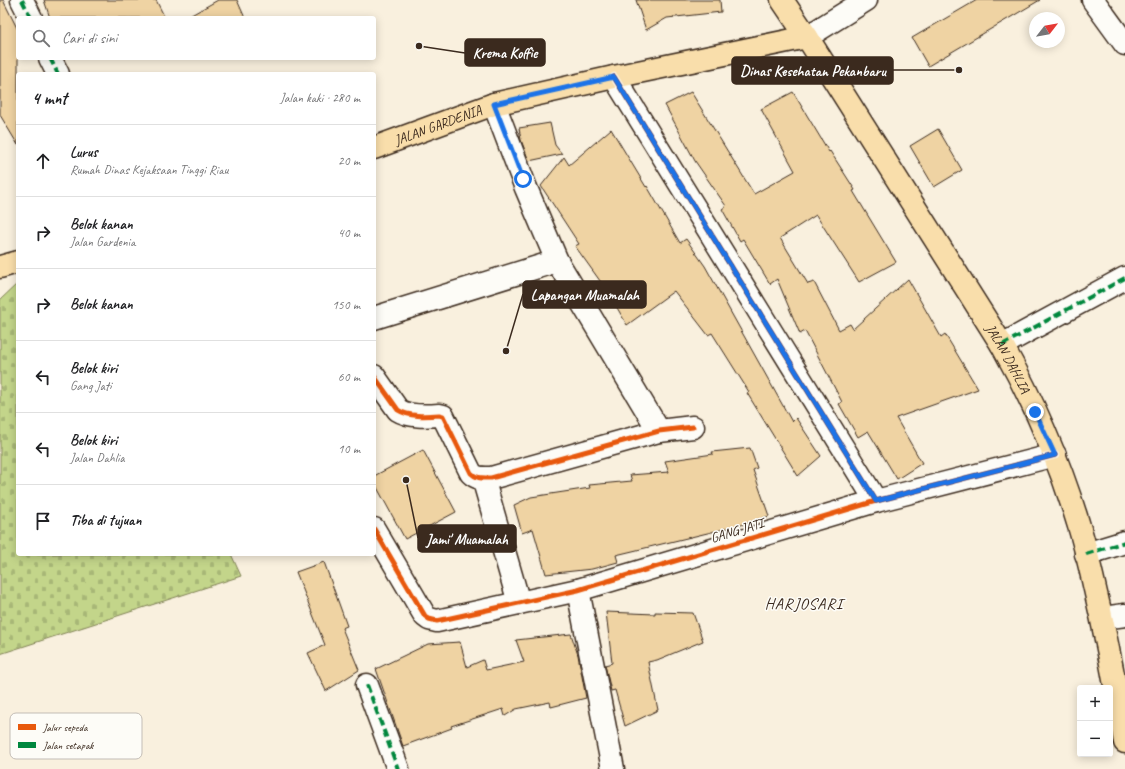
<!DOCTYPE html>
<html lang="id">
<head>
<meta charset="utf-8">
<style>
  :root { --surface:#fff; --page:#f6f6f6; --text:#202124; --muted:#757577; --line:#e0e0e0 }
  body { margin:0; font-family:Caveat,sans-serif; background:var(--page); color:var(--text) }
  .controls { position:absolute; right:12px; bottom:12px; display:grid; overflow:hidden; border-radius:4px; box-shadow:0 2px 10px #0003 }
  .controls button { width:36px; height:36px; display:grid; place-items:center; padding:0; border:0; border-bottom:1px solid var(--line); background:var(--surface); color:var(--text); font:20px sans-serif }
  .compass { position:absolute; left:1029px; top:12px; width:36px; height:36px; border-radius:50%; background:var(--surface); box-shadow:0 2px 10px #0003; rotate:59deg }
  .stop { position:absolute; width:12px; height:12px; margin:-9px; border:3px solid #1a73e8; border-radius:50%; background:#fff }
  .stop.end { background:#1a73e8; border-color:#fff; box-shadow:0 1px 4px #0008 }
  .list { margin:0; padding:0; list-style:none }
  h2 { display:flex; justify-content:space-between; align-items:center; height:52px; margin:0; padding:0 16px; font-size:17px }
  h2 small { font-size:13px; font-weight:400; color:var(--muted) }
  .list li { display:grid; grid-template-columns:26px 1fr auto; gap:12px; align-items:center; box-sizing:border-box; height:72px; padding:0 16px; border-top:1px solid var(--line) }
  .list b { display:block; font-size:15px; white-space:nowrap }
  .list p { margin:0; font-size:13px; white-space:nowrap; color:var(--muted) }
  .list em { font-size:13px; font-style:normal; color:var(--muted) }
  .icon { flex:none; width:22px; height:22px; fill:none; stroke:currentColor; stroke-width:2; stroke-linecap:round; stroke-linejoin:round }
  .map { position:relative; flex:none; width:1125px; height:769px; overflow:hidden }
  .search { position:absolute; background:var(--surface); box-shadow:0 2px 10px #0003; left:16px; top:16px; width:360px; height:44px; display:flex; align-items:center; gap:10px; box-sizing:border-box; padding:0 14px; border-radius:4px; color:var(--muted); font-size:15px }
  .panel { position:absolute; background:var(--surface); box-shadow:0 2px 10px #0003; left:16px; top:72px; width:360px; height:484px; border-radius:4px }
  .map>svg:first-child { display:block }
  .cemetery { fill:url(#cemetery-stones); stroke:#7f8054 }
  .building { fill:#efd3a3; stroke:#3b2a1e }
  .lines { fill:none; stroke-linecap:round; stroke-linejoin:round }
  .minor-casing { stroke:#3b2a1e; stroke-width:25 }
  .major-casing { stroke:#3b2a1e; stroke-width:25 }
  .minor { stroke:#fdfcf7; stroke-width:22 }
  .major { stroke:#f9deab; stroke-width:22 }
  .quiet { stroke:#00873e; stroke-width:4; stroke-dasharray:8 4; stroke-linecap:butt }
  .cycleway-casing { stroke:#fdfcf7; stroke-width:8 }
  .cycleway { stroke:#e8590c; stroke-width:5 }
  .route { stroke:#1a73e8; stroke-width:5 }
  .labels { text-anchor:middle; stroke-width:3; stroke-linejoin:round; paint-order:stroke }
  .street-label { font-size:14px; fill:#3b2a1e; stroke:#fdfcf7 }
  .quarter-label { font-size:16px; letter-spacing:1px; fill:#3b2a1e; stroke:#fdfcf7 }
  .key { fill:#fdfcf7; stroke:#c3bdb6; stroke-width:1 }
  .key-label { font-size:11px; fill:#3b2a1e }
  .leader { fill:none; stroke:#3b2a1e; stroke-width:1.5 }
  .callout-dot { fill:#3b2a1e; stroke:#fdfcf7; stroke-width:1.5 }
  .callout { fill:#3b2a1e; stroke:#3b2a1e; stroke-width:1.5 }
  .callout-label { font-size:15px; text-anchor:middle; font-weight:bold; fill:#fff }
</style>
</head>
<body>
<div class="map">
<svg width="1125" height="769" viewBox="0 0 1125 769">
  <defs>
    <pattern id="cemetery-stones" width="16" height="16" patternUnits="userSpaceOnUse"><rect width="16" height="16" fill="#c3d58a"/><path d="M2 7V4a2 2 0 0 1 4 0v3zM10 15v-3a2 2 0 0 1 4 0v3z" fill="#a8b777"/></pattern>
  </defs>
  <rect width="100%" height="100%" fill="#f9f0de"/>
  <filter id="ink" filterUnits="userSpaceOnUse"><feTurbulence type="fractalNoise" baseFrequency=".025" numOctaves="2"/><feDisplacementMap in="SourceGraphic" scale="8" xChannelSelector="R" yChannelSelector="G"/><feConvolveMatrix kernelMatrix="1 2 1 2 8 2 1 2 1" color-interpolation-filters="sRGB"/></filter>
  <g filter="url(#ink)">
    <path class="cemetery" d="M18,283V554H231L241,576L0,654V300Z"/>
    <g class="building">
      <path d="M0,0H3L18,30V145L0,115Z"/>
      <path d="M44,0H156L165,18H50Z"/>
      <path d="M218,0H237L245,18H186Z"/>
      <path d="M636,0H720L721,12L667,18L646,30Z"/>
      <path d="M977,0H1040L928,66L912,38Z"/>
      <path d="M691,92L754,194L795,171L761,109L793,92L829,152L830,151L855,190L853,191L896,262L859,282L816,215L780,238L808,284L814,282L839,330L850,324L853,329L908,279L941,337L945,334L978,389L896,418L922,463L897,479L868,431L858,437L839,404L842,402L805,331L800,334L777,279L770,284L743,239L740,241L722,209L726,206L695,161L665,105Z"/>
      <path d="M550,123L555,145L562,154L529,161L521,140L519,128Z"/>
      <path d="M611,129L646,187L647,186L680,243L686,239L705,266L792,422L796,418L821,456L798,476L747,393L749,392L712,333L708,335L674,291L627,325L608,292L575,246L579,244L541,186L564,157L569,165Z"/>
      <path d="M938,129L962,170L934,187L910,146Z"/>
      <path d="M750,448L757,468L753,470L769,516L745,524L616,555L618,562L592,569L546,574L533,529L522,533L514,505L531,497L590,488L589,485L632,481L630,475L669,472L665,461L713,454L712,452Z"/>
      <path d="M423,450L456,512L405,539L374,482V476Z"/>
      <path d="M324,562L347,626L342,628L359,670L326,691L308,653L325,645L296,572Z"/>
      <path d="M606,612L655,614V612L693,613L703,641L657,660L648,662L658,710L625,726L615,690L611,691L605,665L612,663Z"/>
      <path d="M571,634L578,655L586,698L551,707L550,702L516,709L505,716L503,709L451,726L452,728L403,746L376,669L428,644L460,642L467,667L483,660L486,670L524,662L516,640Z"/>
    </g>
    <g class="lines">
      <g class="minor-casing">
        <g id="minor">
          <path d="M22,0L31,18"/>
          <path d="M1093,0L1125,44"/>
          <path d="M807,37L866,0"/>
          <path d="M50,58L58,74"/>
          <path d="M614,77L876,501"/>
          <path d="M494,104L526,188L557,261L659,431"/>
          <path d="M374,318L557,261"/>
          <path d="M1002,345L1125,278"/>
          <path d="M374,376L398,410C409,417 426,416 439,415L443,416L471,473C477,479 482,478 491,478L659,431L693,427"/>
          <path d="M483,478L519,603"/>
          <path d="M374,529L425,616L429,619L437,621L578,590L876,501L1055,455"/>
          <path d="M1086,554L1125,542"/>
          <path d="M578,590L613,769"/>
          <path d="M1103,618L1125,615"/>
          <path d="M367,685L398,769"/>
        </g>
      </g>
      <g class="major-casing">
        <g id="major">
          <path id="s1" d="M782,0L807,37L1002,345C1034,402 1060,463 1079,526C1084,542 1088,559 1092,576C1105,631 1116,686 1125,742"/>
          <path id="s2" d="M374,148L494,104L614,77L807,37"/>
          <path d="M0,267L18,262"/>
        </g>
      </g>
      <use href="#minor" class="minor"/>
      <use href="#major" class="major"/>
      <g class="quiet">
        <path d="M22,0L31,18"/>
        <path d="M50,58L58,74"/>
        <path d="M1002,345L1125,278"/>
        <path d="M1086,554L1125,542"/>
        <path d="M367,685L398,769"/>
      </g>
      <g class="cycleway-casing">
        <g id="cycleway">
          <path d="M614,77L876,501"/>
          <path d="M374,376L398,410C409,417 426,416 439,415L443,416L471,473C477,479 482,478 491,478L659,431L693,427"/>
          <path d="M374,529L425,616L429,619L437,621L578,590L876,501L1055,455"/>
        </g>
      </g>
      <use href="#cycleway" class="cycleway"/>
    </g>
  </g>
  <g class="lines" filter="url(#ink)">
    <path class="route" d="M523,179L494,104L614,77L876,501L1055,455L1035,412"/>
  </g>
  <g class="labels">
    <g class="street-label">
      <text dy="5" stroke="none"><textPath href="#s2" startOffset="68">JALAN GARDENIA</textPath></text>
      <text dy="5" stroke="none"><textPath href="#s1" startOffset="424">JALAN DAHLIA</textPath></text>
      <text transform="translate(737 530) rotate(-17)" y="5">GANG JATI</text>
    </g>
    <g class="quarter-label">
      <text x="804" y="609">HARJOSARI</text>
    </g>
  </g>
  <rect x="10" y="713" width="132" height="46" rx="6" class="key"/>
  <rect x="18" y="724" width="18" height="6" fill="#e8590c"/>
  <rect x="18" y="742" width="18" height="6" fill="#00873e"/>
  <g class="key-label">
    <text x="43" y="731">Jalur sepeda</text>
    <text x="43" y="749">Jalan setapak</text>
  </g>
  <path class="leader" d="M419 46L465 53M959 70L893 70M506 351L523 294M406 480L418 538"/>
  <g class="callout-dot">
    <circle cx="419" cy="46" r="4"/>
    <circle cx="959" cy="70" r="4"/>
    <circle cx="506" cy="351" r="4"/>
    <circle cx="406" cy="480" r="4"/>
  </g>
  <g class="callout">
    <rect x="465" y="39" width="80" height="27" rx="4"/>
    <rect x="732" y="57" width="161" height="27" rx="4"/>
    <rect x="523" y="281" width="123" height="27" rx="4"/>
    <rect x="418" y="525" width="98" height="27" rx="4"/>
  </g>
  <g class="callout-label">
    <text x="505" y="58">Krema Koffie</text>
    <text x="813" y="76">Dinas Kesehatan Pekanbaru</text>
    <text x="585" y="300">Lapangan Muamalah</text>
    <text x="467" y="544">Jami' Muamalah</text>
  </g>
</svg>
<div class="controls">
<button>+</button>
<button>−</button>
</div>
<svg class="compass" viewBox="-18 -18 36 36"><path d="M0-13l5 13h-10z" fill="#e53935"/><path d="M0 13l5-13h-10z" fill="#757577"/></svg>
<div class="stop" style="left:523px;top:179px"></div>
<div class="stop end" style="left:1035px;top:412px"></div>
<div class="search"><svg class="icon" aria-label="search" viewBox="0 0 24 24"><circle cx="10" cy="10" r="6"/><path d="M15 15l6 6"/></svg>Cari di sini</div>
<section class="panel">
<h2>4 mnt<small>Jalan kaki · 280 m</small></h2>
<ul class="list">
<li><svg class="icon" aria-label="ahead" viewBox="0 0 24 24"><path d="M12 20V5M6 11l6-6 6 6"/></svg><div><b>Lurus</b><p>Rumah Dinas Kejaksaan Tinggi Riau</p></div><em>20 m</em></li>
<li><svg class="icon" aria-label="right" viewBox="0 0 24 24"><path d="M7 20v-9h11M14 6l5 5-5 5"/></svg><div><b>Belok kanan</b><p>Jalan Gardenia</p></div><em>40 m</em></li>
<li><svg class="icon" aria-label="right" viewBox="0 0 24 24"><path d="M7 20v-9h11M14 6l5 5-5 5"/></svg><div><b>Belok kanan</b></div><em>150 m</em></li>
<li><svg class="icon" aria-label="left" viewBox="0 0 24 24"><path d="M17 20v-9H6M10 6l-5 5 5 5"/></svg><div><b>Belok kiri</b><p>Gang Jati</p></div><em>60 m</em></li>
<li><svg class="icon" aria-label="left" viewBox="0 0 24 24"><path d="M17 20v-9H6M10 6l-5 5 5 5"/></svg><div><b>Belok kiri</b><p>Jalan Dahlia</p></div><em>10 m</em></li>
<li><svg class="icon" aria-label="arrive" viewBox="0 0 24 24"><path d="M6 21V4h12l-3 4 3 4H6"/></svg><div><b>Tiba di tujuan</b></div></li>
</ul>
</section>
</div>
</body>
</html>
